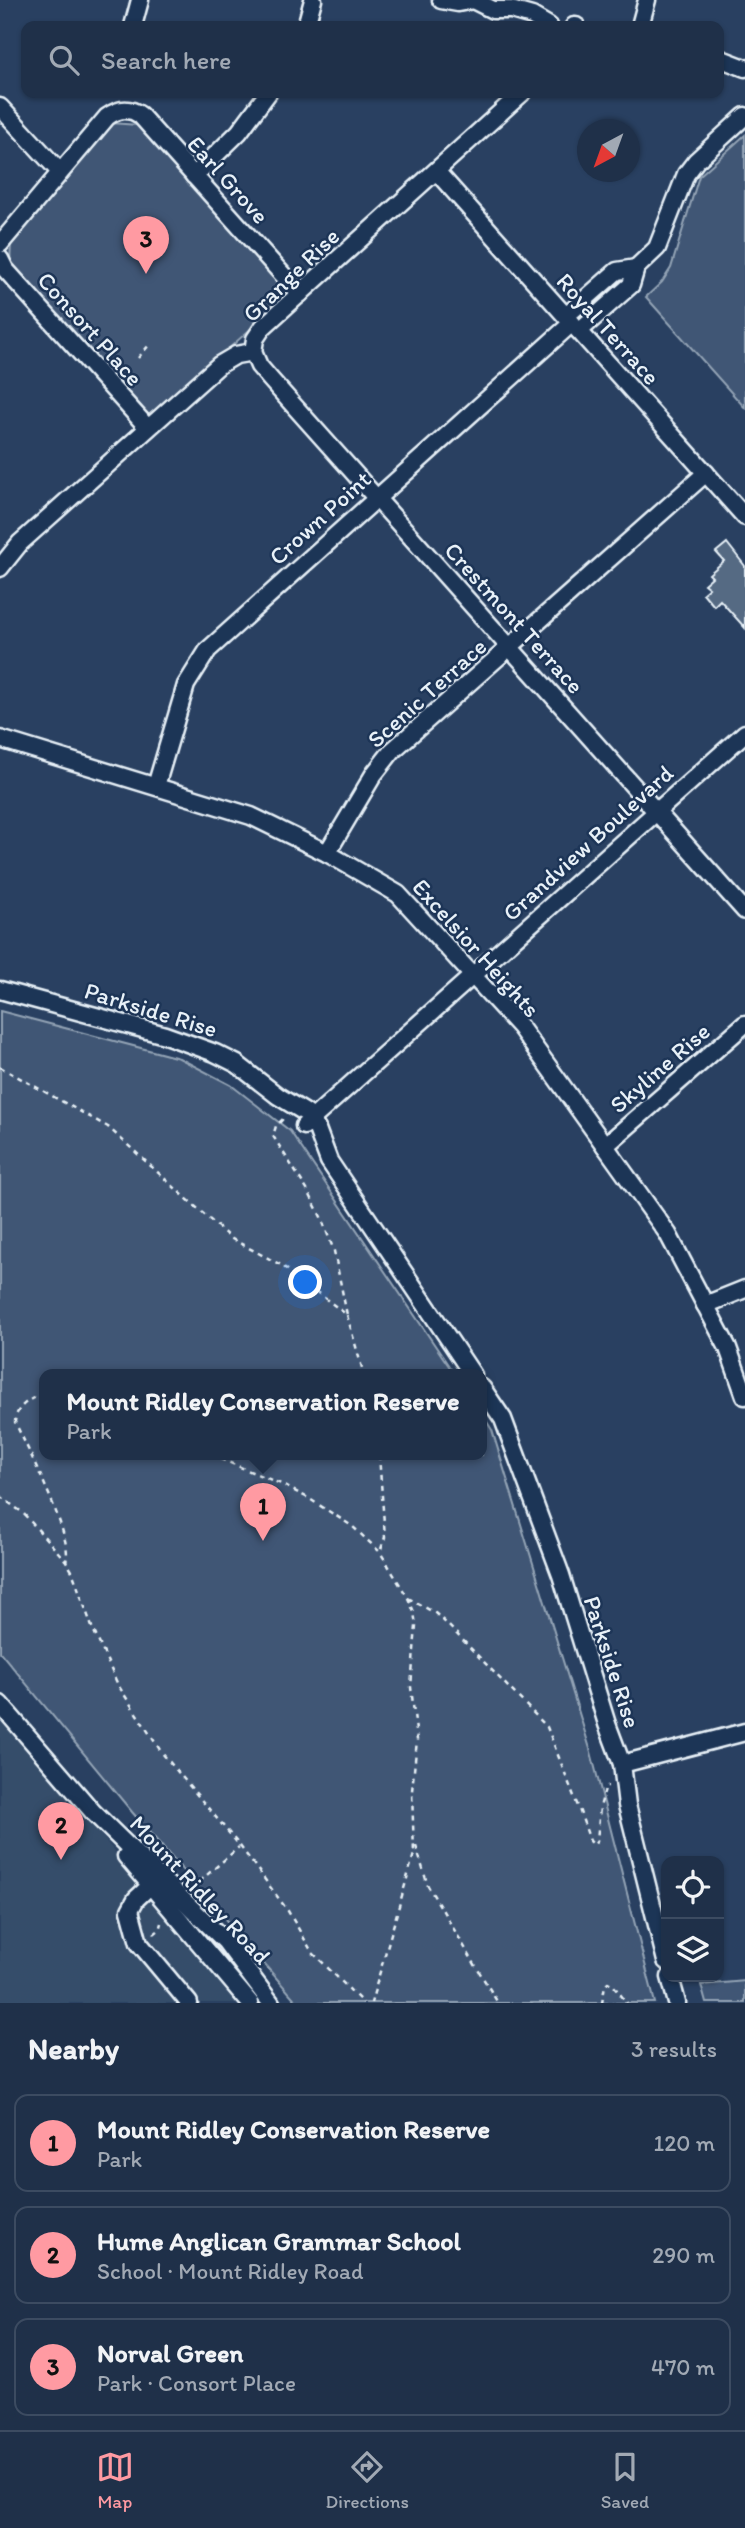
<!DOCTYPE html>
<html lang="en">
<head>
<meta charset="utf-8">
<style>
  :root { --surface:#1f3049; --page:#273850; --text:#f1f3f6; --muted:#a1a9b4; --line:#3c4b61; --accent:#ff9aa2 }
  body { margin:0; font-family:Itim,sans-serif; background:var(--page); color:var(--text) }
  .controls { position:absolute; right:21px; bottom:21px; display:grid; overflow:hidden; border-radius:14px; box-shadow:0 2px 5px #0004 }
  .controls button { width:63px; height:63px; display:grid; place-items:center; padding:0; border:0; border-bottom:2px solid var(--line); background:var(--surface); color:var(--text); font:35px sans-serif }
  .compass { position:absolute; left:577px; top:119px; width:63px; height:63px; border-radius:50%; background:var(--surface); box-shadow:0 2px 5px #0004; rotate:221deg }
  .you { position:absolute; left:306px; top:1283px; width:24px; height:24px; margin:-18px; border:5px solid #fff; border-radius:50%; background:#1a73e8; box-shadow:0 0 0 10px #1a73e833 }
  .badge { display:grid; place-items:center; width:46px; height:46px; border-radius:50%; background:var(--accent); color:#111; font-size:23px; font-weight:700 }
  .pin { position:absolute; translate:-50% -58px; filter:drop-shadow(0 2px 4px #0008) }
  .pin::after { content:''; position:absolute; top:37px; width:24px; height:21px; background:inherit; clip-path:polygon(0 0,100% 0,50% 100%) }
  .popup { position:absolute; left:39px; top:1369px; width:448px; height:91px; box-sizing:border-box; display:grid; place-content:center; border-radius:14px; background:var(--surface); filter:drop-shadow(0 2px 5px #0005); font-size:23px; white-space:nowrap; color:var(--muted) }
  .popup b { font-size:26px; color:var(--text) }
  .popup::after { content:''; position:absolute; left:50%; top:100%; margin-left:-14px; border:14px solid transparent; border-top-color:var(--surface) }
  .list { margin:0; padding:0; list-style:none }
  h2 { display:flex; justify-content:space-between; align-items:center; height:91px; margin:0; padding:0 28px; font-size:30px }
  h2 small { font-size:23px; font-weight:400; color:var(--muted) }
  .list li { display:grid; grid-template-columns:46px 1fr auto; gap:21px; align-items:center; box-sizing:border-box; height:98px; margin:0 14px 14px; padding:0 14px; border:2px solid var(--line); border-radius:14px }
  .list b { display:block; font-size:26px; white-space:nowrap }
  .list p { margin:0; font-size:23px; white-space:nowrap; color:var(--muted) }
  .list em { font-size:23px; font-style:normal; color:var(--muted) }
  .icon { flex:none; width:38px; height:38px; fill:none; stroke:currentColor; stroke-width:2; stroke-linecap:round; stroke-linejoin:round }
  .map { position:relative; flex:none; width:745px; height:2003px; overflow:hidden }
  .search { position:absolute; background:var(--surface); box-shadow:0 2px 5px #0004; left:21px; right:21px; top:21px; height:77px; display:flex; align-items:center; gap:18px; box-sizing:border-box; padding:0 24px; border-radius:14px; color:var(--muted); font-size:26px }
  .sheet { height:427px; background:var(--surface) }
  nav { display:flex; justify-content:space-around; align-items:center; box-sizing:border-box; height:98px; border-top:2px solid var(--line); background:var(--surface); font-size:19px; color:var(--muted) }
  nav a { display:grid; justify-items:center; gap:4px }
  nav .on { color:var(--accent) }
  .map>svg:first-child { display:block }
  .built { fill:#364d6b }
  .green { fill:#415774; stroke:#94a4b6; stroke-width:2 }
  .building { fill:#556a83; stroke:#e8f1f8; stroke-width:2 }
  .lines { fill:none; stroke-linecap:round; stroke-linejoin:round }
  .minor-casing { stroke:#e8f1f8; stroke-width:21 }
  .path { stroke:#e8f1f8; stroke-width:2.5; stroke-dasharray:5 5; stroke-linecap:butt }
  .minor { stroke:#1d3557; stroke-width:16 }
  .labels { text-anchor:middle; stroke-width:5; stroke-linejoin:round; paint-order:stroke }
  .street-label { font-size:24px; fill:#e8f1f8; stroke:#1d3557 }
</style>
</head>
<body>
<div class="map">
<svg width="745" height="2003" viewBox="0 0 745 2003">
  <rect width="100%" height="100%" fill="#294061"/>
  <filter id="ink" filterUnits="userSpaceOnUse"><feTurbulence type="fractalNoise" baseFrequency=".0143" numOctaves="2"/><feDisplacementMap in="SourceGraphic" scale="14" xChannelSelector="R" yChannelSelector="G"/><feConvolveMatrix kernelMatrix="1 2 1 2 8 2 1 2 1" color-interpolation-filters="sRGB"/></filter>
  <g filter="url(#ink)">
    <path class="built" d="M0,1717L244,2003H0Z"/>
    <g class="green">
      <path d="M111,123L138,125L281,285L283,300L151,418L10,264L11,242Z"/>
      <path d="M745,135V408L646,297L662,282L671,268L699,176Z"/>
      <path d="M0,1011L179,1058L231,1085L290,1131L455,1375H44V1455H482V1414L492,1430L591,1752L655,2003H298L132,1812L0,1652Z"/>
      <path d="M745,1981V2003H706L701,1985Z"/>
    </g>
    <path class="building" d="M727,543L745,566V628L720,600L714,606L703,593L709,588L704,584L712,577L709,574L724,561L716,552Z"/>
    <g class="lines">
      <g class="minor-casing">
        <g id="minor">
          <path d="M441,0L458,3L473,0"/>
          <path d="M473,0L493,10H511L532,16L549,26"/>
          <path d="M133,26L140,0"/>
          <path d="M306,26L313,0"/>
          <path d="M574,26H576"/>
          <path d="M640,26L647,0"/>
          <path d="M719,58L745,68"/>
          <path d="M0,107L60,172"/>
          <path d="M437,172L745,517"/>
          <path d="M194,176L239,132L268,93"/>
          <path d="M0,244L107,117C118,109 129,107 140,115L300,294"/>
          <path d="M0,259L5,269L148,428"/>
          <path d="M566,316L617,271L636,268"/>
          <path d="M579,331L631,285L636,268L657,248L686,174L696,161L745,116"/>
          <path d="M253,352L259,366L271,380L745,911"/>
          <path d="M0,568L20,543L219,365L236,355L253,352L255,339L263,327L522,93"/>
          <path d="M0,739L251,816L327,853L398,894L520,1027L668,1234L728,1348L745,1396"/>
          <path d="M156,786L186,685L208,650L572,323"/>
          <path d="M327,853L374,774L392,751L706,473"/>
          <path d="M0,990L165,1035L215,1053L237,1064L278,1096L306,1113L317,1129L329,1161L473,1375"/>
          <path d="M304,1126L745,733"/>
          <path d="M605,1146L745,1024"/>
          <path d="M705,1305L745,1289"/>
          <path d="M482,1388L503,1419L561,1575L607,1724L622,1764L627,1805L666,1961"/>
          <path d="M0,1704L93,1812L225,1941L271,2003"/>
          <path d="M622,1764L745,1732"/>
          <path d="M126,1856L250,2003"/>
          <path d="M151,1885L136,1899L130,1910L139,1943L189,2003"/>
          <path d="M670,1977L677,2003"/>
        </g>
      </g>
      <g class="path">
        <path d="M138,358L150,344"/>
        <path d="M0,1067L108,1127L230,1238L281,1265L347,1315L334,1251L321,1217L309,1193L273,1136L276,1126L284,1118"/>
        <path d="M347,1315L364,1375"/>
        <path d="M44,1394C30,1398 16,1406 15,1422C27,1448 74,1537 66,1561"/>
        <path d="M211,1455L281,1484L308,1498L352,1526L380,1552L408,1598L414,1612L416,1626L411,1687L417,1740L412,1791L414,1854L371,2003"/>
        <path d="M379,1455L385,1537L380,1552"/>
        <path d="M0,1496L23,1513L66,1561L72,1571L92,1627L118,1685L162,1753L240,1846L288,1911L312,1952L363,2003"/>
        <path d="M408,1598L435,1613L448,1625L547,1727L579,1809L590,1841L594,1845L597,1841L600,1807L606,1786H608"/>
        <path d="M416,1846L428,1886L498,2003"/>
        <path d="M192,1888L239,1847"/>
        <path d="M154,1934L159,1930L161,1923"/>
        <path d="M602,2003L605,1985L608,1982L614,1986L627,2003"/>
      </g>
      <use href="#minor" class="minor"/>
    </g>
  </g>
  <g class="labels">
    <g class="street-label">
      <text transform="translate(228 180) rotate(48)" y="8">Earl Grove</text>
      <text transform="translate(291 275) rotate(-44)" y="8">Grange Rise</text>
      <text transform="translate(90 329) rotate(48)" y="8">Consort Place</text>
      <text transform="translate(608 329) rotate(48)" y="8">Royal Terrace</text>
      <text transform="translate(320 518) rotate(-42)" y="8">Crown Point</text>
      <text transform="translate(514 618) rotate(48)" y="8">Crestmont Terrace</text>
      <text transform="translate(427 693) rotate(-42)" y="8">Scenic Terrace</text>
      <text transform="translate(588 843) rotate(-42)" y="8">Grandview Boulevard</text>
      <text transform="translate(476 948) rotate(48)" y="8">Excelsior Heights</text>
      <text transform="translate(151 1010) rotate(17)" y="8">Parkside Rise</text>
      <text transform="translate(660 1068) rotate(-41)" y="8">Skyline Rise</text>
      <text transform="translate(612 1662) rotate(72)" y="8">Parkside Rise</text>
      <text transform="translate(200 1890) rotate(47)" y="8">Mount Ridley Road</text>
    </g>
  </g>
</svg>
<div class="controls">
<button><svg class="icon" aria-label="locate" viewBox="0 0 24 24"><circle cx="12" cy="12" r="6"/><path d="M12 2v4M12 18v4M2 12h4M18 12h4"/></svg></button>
<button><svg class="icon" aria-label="layers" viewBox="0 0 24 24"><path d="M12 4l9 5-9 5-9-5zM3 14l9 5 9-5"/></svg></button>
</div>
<svg class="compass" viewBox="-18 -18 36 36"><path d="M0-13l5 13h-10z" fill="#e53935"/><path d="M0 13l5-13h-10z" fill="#a1a9b4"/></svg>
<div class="you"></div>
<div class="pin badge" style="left:263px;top:1541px">1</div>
<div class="popup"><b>Mount Ridley Conservation Reserve</b>Park</div>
<div class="pin badge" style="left:61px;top:1860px">2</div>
<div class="pin badge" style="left:146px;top:274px">3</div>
<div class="search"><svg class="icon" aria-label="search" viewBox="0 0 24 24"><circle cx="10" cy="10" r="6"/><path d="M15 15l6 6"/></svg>Search here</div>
</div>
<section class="sheet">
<h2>Nearby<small>3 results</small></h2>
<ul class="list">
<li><span class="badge">1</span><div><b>Mount Ridley Conservation Reserve</b><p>Park</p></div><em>120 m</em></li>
<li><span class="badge">2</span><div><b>Hume Anglican Grammar School</b><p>School · Mount Ridley Road</p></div><em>290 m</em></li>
<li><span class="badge">3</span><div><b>Norval Green</b><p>Park · Consort Place</p></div><em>470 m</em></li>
</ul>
</section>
<nav>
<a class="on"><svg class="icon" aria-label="map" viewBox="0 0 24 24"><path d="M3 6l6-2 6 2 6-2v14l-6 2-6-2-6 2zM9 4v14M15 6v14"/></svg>Map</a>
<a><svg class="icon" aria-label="directions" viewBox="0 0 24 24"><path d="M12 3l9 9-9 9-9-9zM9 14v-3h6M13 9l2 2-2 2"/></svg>Directions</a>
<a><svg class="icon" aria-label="saved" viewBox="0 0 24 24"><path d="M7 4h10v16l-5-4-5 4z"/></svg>Saved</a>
</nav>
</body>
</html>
